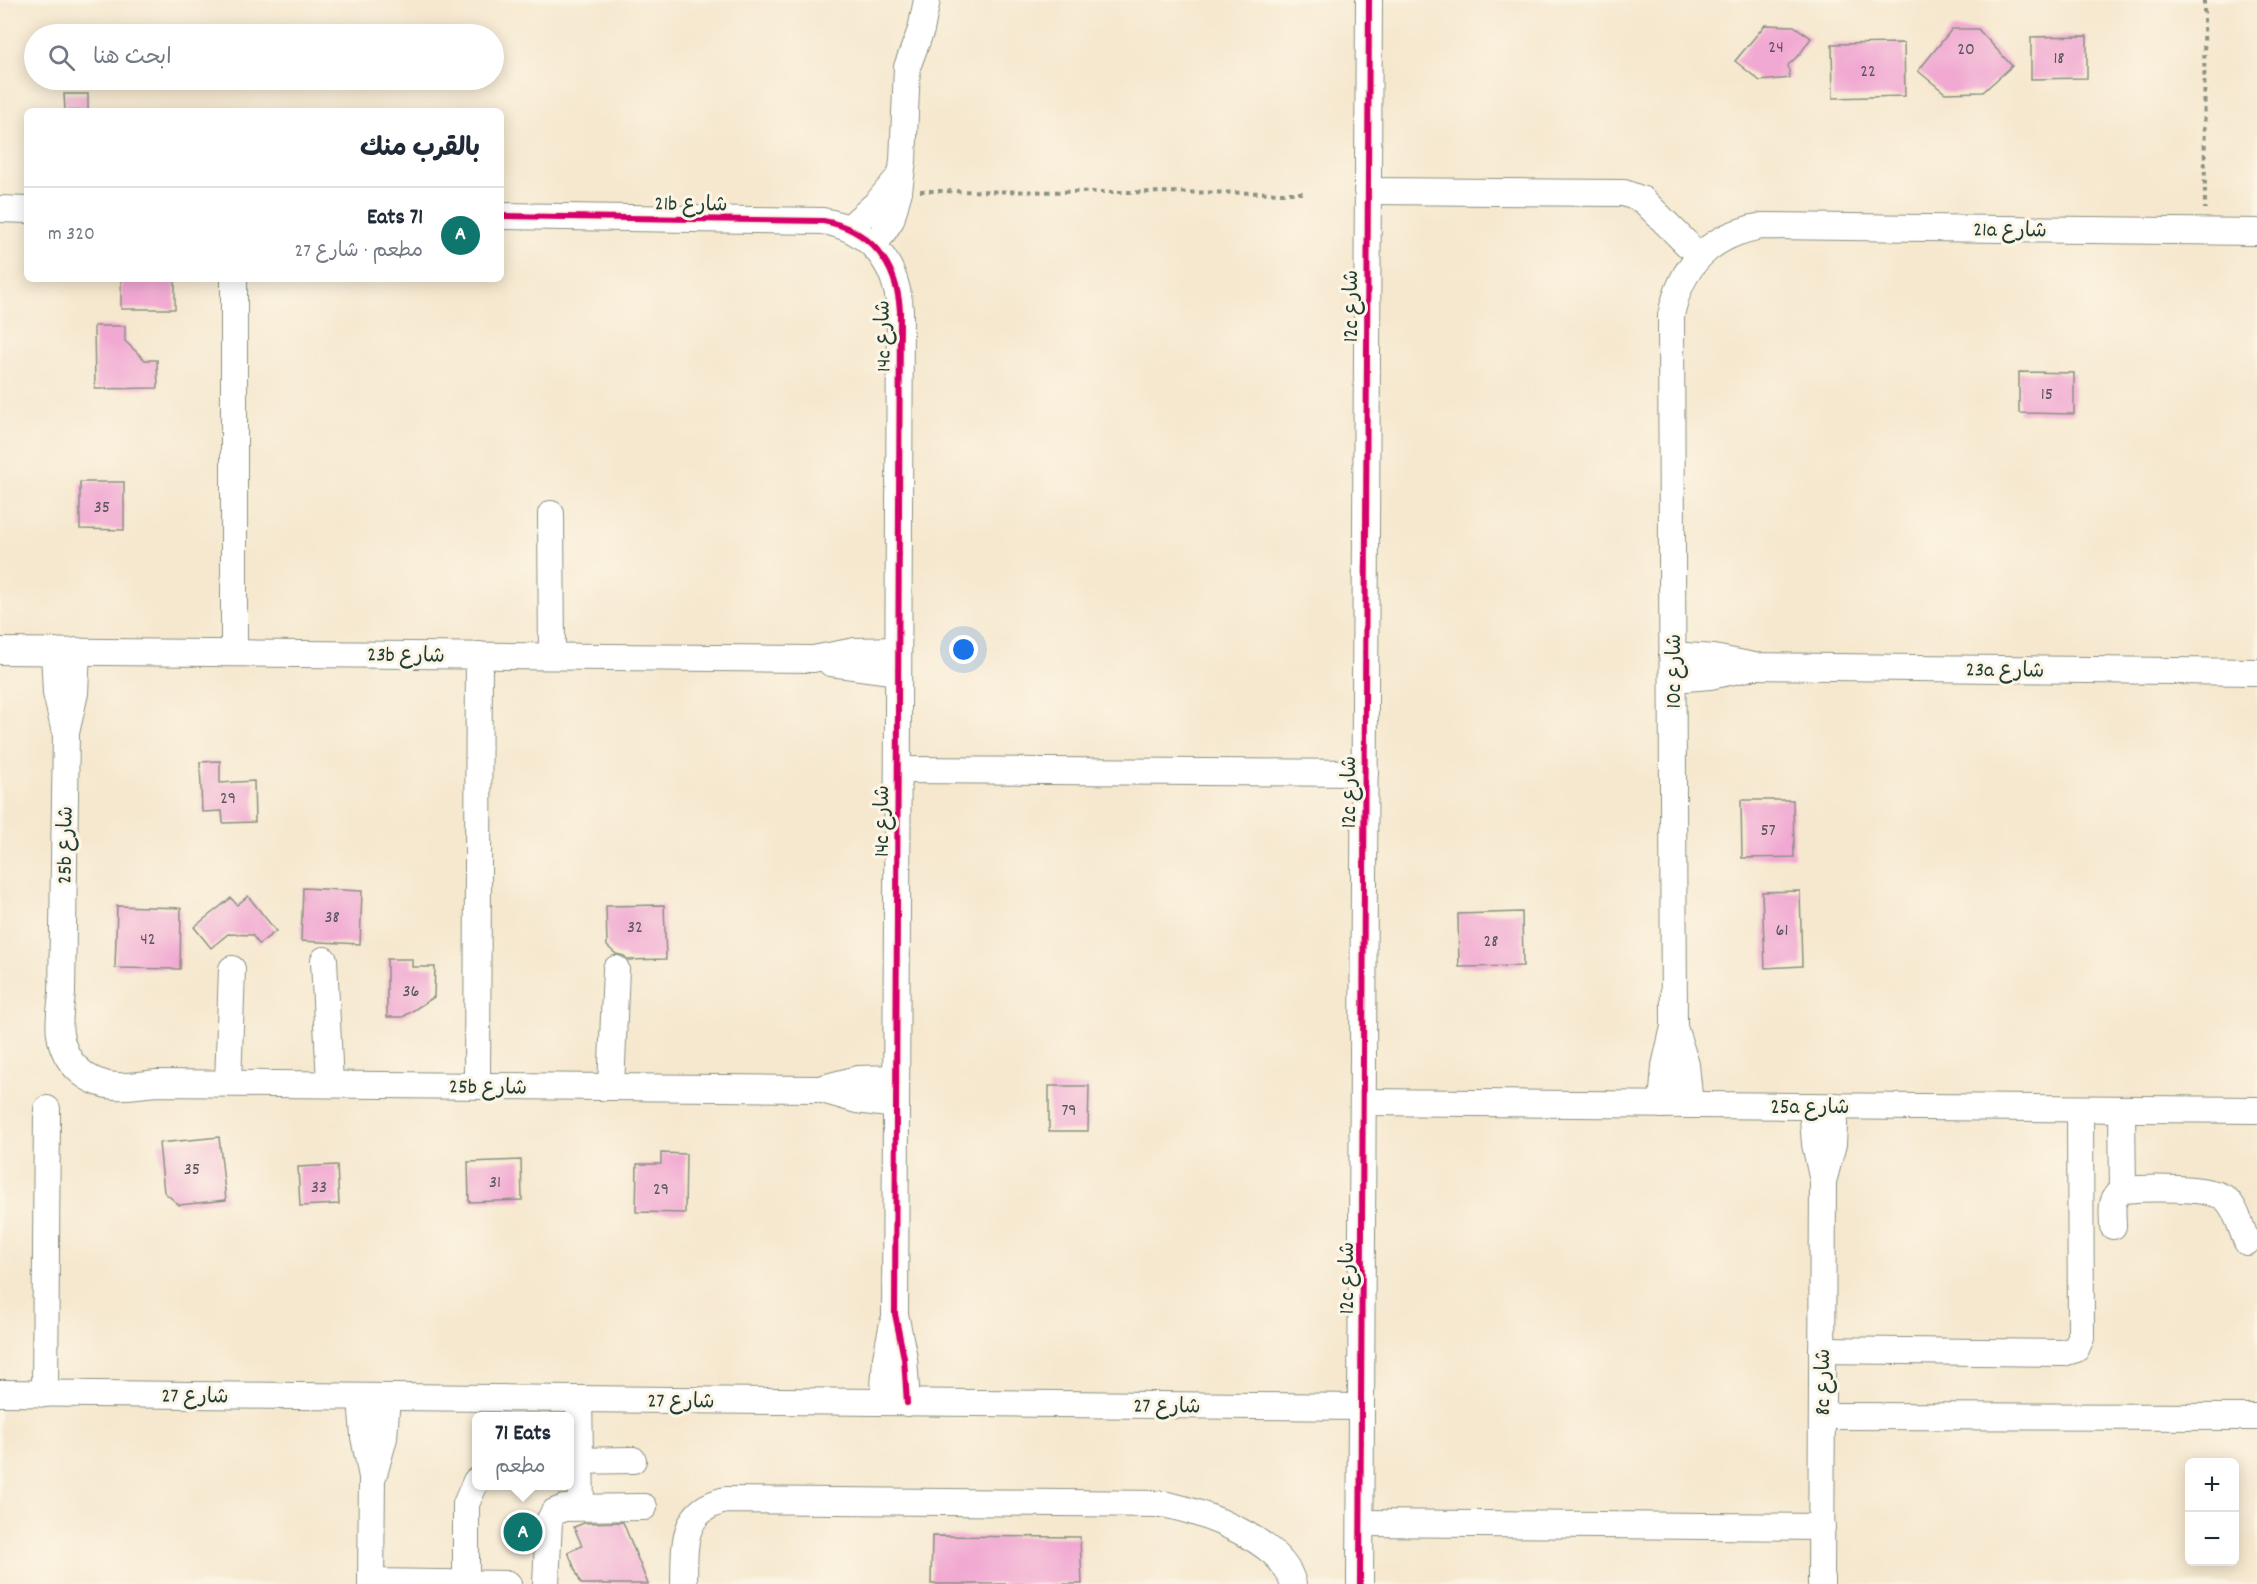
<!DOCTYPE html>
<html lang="ar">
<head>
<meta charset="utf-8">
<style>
  :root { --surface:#fff; --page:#f6f6f7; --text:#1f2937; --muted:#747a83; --line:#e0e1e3; --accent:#0f766e }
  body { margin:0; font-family:Dekko,"Playpen Sans Arabic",sans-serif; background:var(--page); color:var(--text); direction:rtl }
  .controls { position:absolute; right:18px; bottom:18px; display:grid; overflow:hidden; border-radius:9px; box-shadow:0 3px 15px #0003 }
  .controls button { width:54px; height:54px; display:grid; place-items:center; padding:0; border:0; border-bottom:2px solid var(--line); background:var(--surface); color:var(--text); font:30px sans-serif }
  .you { position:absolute; left:964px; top:650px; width:21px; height:21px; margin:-15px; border:4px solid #fff; border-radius:50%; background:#1a73e8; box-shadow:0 0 0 9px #1a73e833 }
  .badge { display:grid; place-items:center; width:39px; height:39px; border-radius:50%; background:var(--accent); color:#fff; font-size:20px; font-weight:700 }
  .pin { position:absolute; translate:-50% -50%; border:3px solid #fff; box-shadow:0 2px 6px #0006 }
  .popup { position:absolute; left:472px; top:1412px; width:102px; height:78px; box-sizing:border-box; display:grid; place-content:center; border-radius:9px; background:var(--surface); filter:drop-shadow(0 2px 4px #0005); font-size:20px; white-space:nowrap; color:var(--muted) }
  .popup b { font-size:22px; color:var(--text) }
  .popup::after { content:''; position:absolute; left:50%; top:100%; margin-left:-12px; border:12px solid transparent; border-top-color:var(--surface) }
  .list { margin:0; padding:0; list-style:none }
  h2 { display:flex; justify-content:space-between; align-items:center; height:78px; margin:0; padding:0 24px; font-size:26px }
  h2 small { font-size:20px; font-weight:400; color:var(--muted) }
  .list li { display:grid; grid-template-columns:39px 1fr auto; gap:18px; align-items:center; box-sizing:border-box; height:96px; padding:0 24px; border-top:2px solid var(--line) }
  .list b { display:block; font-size:22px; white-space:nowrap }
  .list p { margin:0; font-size:20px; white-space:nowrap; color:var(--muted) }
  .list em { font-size:20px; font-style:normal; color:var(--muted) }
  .icon { flex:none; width:33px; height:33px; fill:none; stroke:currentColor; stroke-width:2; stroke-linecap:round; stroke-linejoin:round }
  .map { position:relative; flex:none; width:2257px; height:1584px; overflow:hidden; direction:ltr }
  .search { position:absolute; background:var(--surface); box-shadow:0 3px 15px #0003; left:24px; top:24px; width:480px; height:66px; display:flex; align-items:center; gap:15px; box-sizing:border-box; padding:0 21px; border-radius:33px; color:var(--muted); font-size:22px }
  .panel { position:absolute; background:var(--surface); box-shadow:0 3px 15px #0003; left:24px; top:108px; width:480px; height:174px; border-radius:9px; direction:rtl }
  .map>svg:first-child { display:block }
  .building { fill:#f1a8d2 }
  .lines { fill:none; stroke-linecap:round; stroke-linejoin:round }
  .minor-casing { stroke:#8a9282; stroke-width:28 }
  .path { stroke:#8a9282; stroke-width:4; stroke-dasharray:4.5 4.5; stroke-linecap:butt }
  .minor { stroke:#fff; stroke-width:26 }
  .cycleway-casing { stroke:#fcf5e5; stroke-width:10 }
  .cycleway { stroke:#d6006c; stroke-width:6 }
  .labels { text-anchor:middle; stroke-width:6; stroke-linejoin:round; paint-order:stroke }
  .number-label { font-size:18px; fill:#54585c }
  .street-label { font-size:21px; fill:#1f3d34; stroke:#fcf5e5 }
</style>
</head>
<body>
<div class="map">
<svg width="2257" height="1584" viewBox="0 0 2257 1584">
  <rect width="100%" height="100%" fill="#fcf5e5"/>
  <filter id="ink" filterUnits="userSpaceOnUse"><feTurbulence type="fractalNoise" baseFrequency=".0167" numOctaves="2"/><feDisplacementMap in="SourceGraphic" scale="12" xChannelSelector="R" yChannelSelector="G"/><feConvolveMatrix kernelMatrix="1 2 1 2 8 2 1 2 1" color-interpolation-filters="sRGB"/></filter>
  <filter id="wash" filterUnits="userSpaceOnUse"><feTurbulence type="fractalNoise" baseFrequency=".008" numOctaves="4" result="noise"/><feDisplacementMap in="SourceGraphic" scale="24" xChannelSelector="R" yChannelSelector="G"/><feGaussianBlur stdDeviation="1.35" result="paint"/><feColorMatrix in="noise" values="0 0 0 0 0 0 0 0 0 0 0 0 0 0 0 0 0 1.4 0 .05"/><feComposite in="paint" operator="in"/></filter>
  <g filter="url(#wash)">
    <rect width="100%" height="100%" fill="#f6e8cf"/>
    <g id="blocks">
      <g class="building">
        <path d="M1765,25L1794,26L1811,38L1800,54L1788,65L1790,78L1760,81L1735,61Z"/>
        <path d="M1952,29H1978L2012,66L1983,92L1945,93L1918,71Z"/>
        <path d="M2087,36V78L2031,79V37Z"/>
        <path d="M1904,43L1905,96L1833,98L1832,44Z"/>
        <path d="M64,94H88V111H65Z"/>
        <rect x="121" y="279" width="54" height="30"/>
        <path d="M94,326H125V341L145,360H157L158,388L95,389Z"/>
        <path d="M2019,372L2074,373V414L2019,413Z"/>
        <path d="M80,482H124V530L80,529Z"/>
        <path d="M220,761V783L254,781L255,822L223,823L222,811L202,812L200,762Z"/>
        <path d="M1741,800H1793L1794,857L1742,858Z"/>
        <path d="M303,888L362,891L360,944L301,941Z"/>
        <path d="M1800,891L1802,966L1765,968L1762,892Z"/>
        <path d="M248,896L276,931L259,944L252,935L228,934L211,948L194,927L231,898L237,905Z"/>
        <path d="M664,905L666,959L628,960L624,956L616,954L607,946L606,906Z"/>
        <path d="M117,906L181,908L180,969L115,968Z"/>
        <path d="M1522,912L1523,966L1459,967L1458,914Z"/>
        <path d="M387,959H412V967H435L434,997L403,1017H387Z"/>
        <path d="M1049,1086H1089L1088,1131H1049Z"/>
        <path d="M219,1137L226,1200L179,1205L164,1192L159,1143Z"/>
        <path d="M661,1153L686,1154L685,1213L636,1212L637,1164H661Z"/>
        <path d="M521,1160L522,1200L469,1202L468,1162Z"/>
        <path d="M337,1165L339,1204L300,1206L298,1167Z"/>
        <path d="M623,1522L648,1584H581L568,1552L582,1546L574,1527L584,1523Z"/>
        <path d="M932,1536L1080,1537L1082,1584H931Z"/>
      </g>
    </g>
  </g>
  <g filter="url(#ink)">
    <use href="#blocks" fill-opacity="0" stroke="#8a9282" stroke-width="1.5"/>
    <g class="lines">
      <g class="minor-casing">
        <g id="minor">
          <path d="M1367,191L1624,193L1643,200L1687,244"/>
          <path d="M0,209L27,210"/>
          <path d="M501,216L823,221C870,229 897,263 900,311L895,1314L904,1358L907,1403"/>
          <path d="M849,228L877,203L899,177"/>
          <path d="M874,246L891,220L899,191L903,161L907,67L921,30L927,0"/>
          <path d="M234,279V653"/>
          <path d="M551,514L552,656"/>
          <path d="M0,651L813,659L855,651L898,650"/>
          <path d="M54,651L56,693L64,728"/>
          <path d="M77,651L75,693L66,733L62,993C61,1006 58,1020 60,1034C64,1063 87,1084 116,1086C130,1087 144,1084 157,1083L819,1089L857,1100L896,1105"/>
          <path d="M1672,655L1714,658L1754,666L2257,672"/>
          <path d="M831,663L898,672"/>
          <path d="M1673,679L1710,676L1748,668"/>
          <path d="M898,770L1365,773"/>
          <path d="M324,960L330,1084"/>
          <path d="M1674,1027L1686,1065L1690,1105"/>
          <path d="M228,1083L232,969"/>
          <path d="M477,1085L479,655"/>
          <path d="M611,1087L616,969"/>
          <path d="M819,1089L857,1079L896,1078"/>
          <path d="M1363,1102L2257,1110"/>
          <path d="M1662,1105L1665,1066L1674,1027L1671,316C1681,264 1711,235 1762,226L2257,232"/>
          <path d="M1812,1106L1815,1144L1823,1181L1821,1584"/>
          <path d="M2122,1109L2123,1190"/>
          <path d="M1824,1178L1833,1144L1835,1106"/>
          <path d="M2113,1226C2113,1212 2109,1198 2123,1190C2144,1188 2212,1186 2226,1199C2237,1209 2241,1229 2247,1242"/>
          <path d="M1822,1350L2063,1353L2076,1349L2081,1338L2080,1109"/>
          <path d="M0,1393L1361,1407"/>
          <path d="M45,1394L47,1109"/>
          <path d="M361,1397L364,1437L372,1477L371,1584"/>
          <path d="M579,1399L581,1507"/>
          <path d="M883,1402L886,1358L893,1323"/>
          <path d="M1822,1416L2257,1417"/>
          <path d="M570,1461L633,1460"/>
          <path d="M374,1474L384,1438L387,1397"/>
          <path d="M1361,1523L1822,1527"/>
          <path d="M371,1582L508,1584"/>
          <path d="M466,1584V1504L476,1481"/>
          <path d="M546,1584L549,1521L554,1512L564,1508L644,1507"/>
          <path d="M684,1584C685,1546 680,1510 726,1500L1163,1504C1202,1512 1283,1540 1293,1584"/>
          <path d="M1360,1584L1369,0"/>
        </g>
      </g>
      <g class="path">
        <path d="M2204,0L2205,209"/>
        <path d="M920,191L1303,193"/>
      </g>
      <use href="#minor" class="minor"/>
      <g class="cycleway-casing">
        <g id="cycleway">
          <path d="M501,216L823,221C870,229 897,263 900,311L895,1314L904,1358L907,1403"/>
          <path d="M1360,1584L1369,0"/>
        </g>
      </g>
      <use href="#cycleway" class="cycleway"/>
    </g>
  </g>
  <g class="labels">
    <g class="number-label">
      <text x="1776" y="52">24</text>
      <text x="1966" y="54">20</text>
      <text x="2059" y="63">18</text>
      <text x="1868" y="76">22</text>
      <text x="2047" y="399">15</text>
      <text x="102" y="512">35</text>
      <text x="228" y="803">29</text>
      <text x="1768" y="835">57</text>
      <text x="332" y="922">38</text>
      <text x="635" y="932">32</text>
      <text x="1782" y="935">61</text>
      <text x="148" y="944">42</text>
      <text x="1491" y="946">28</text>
      <text x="411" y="996">36</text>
      <text x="1069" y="1115">79</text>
      <text x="192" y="1174">35</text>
      <text x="495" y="1187">31</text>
      <text x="319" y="1192">33</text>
      <text x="661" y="1194">29</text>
    </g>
    <g class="street-label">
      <text transform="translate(691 203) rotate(1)" y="7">21b شارع</text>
      <text transform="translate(2010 229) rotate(1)" y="7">21a شارع</text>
      <text transform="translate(1350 306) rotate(-90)" y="7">12c شارع</text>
      <text transform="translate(882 336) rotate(-91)" y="7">14c شارع</text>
      <text transform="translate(406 654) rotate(1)" y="7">23b شارع</text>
      <text transform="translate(2005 669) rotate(1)" y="7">23a شارع</text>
      <text transform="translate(1673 671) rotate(-90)" y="7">10c شارع</text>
      <text transform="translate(1348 792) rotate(-90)" y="7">12c شارع</text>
      <text transform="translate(881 821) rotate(-90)" y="7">14c شارع</text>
      <text transform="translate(64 845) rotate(-89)" y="7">25b شارع</text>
      <text transform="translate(488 1086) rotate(1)" y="7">25b شارع</text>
      <text x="1810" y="1113">25a شارع</text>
      <text transform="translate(1346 1278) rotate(-90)" y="7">12c شارع</text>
      <text transform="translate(1822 1382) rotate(-90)" y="7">8c شارع</text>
      <text transform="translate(195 1395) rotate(1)" y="7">شارع 27</text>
      <text transform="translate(681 1400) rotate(1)" y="7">شارع 27</text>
      <text transform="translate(1167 1405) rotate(1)" y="7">شارع 27</text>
    </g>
  </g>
</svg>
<div class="controls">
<button>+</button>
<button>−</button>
</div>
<div class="you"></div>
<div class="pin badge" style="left:523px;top:1532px">A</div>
<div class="popup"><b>71 Eats</b>مطعم</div>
<div class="search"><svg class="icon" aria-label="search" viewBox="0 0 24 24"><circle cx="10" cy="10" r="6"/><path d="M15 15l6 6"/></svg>ابحث هنا</div>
<section class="panel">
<h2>بالقرب منك<small></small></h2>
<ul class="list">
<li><span class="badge">A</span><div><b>71 Eats</b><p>مطعم · شارع 27</p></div><em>320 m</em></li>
</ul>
</section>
</div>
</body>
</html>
